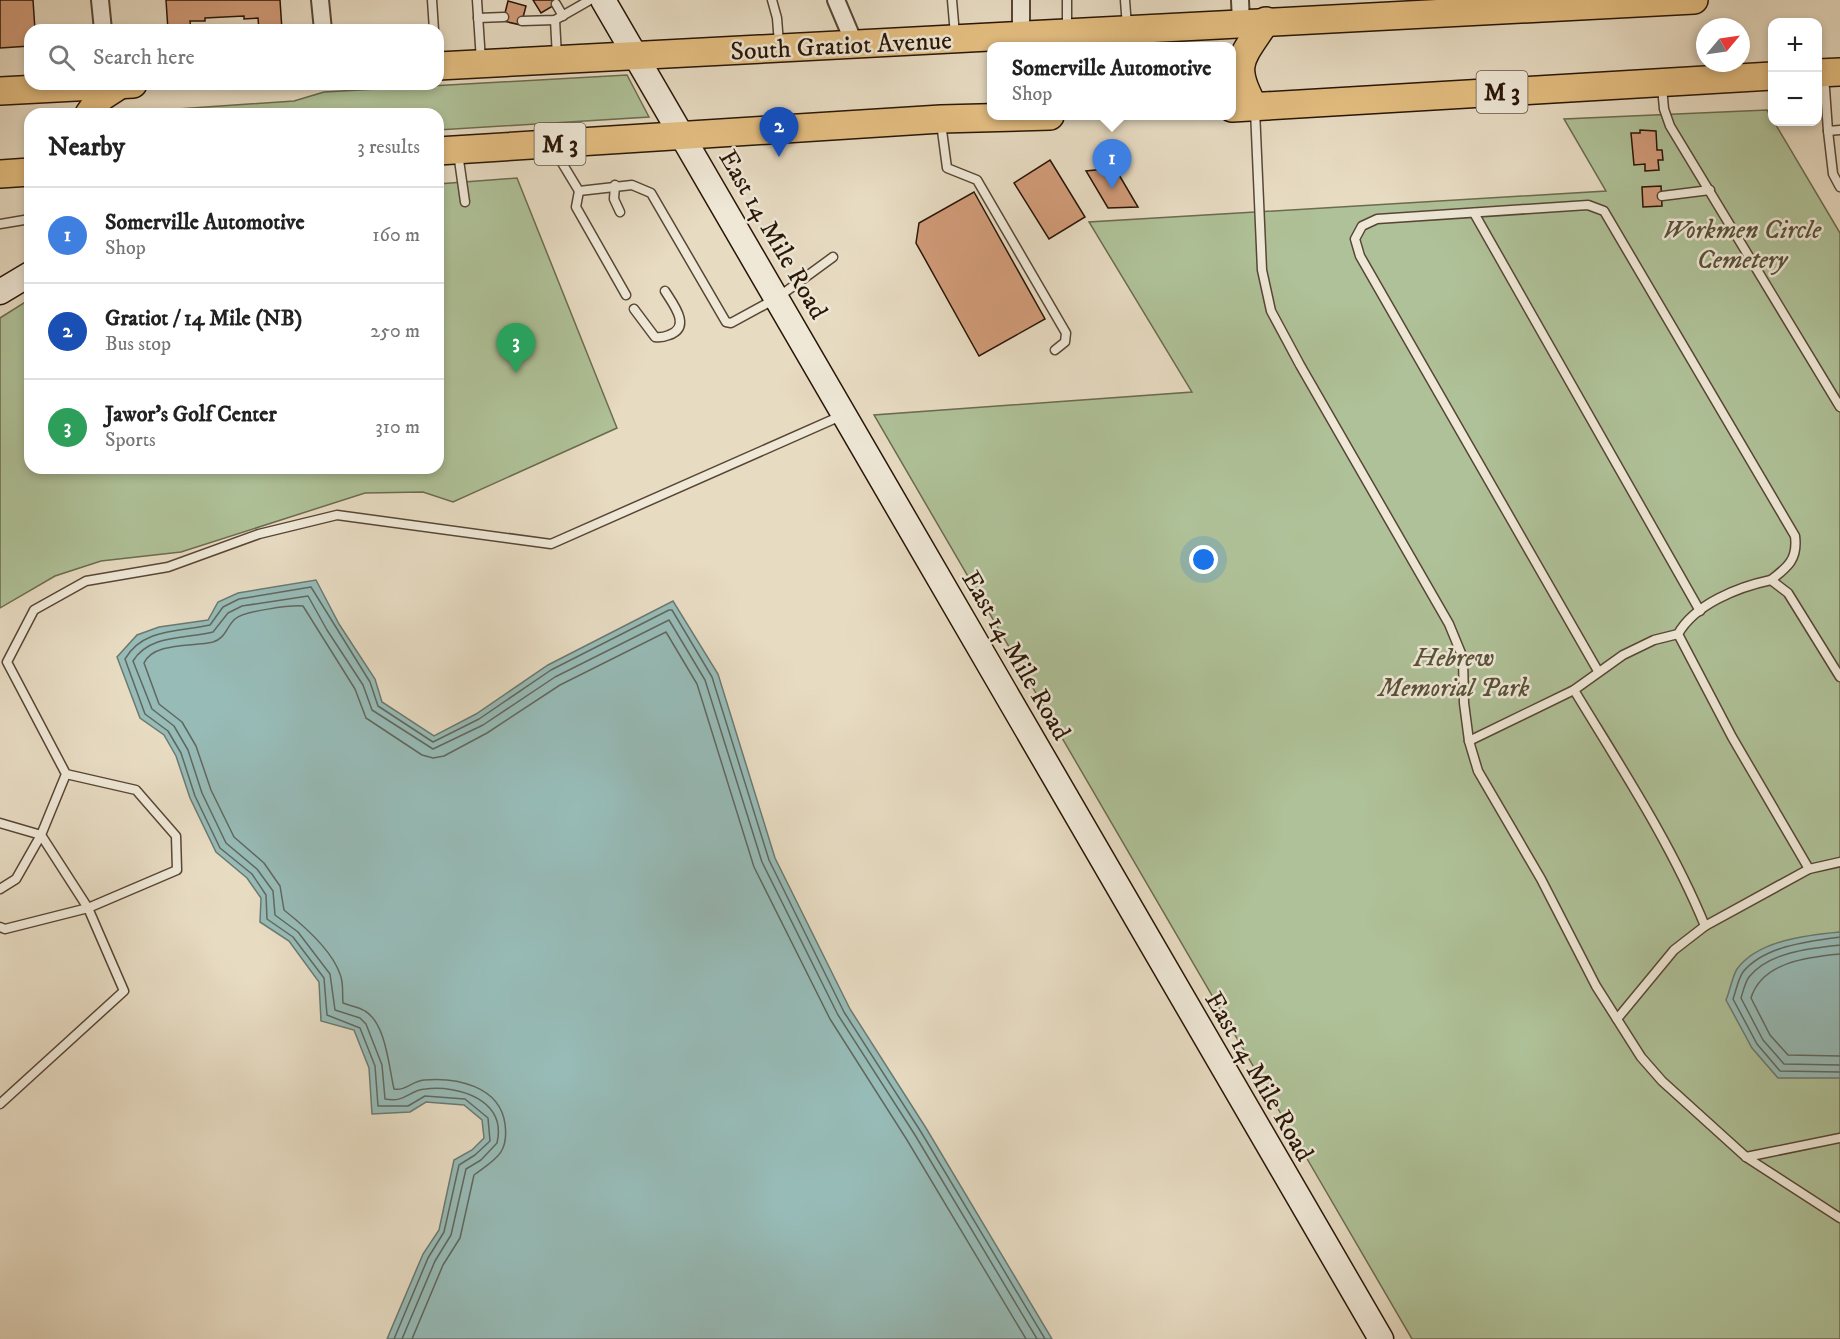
<!DOCTYPE html>
<html lang="en">
<head>
<meta charset="utf-8">
<style>
  :root { --surface:#fff; --page:#f6f6f6; --text:#222; --muted:#767676; --line:#e0e0e0; --accent:#db2777 }
  body { margin:0; font-family:"IM FELL DW Pica",serif; background:var(--page); color:var(--text) }
  .controls { position:absolute; right:18px; top:18px; display:grid; overflow:hidden; border-radius:12px; box-shadow:0 3px 9px #0003 }
  .controls button { width:54px; height:54px; display:grid; place-items:center; padding:0; border:0; border-bottom:2px solid var(--line); background:var(--surface); color:var(--text); font:30px sans-serif }
  .compass { position:absolute; left:1696px; top:18px; width:54px; height:54px; border-radius:50%; background:var(--surface); box-shadow:0 3px 9px #0003; rotate:61deg }
  .you { position:absolute; left:1204px; top:560px; width:21px; height:21px; margin:-15px; border:4px solid #fff; border-radius:50%; background:#1a73e8; box-shadow:0 0 0 9px #1a73e833 }
  .badge { display:grid; place-items:center; width:39px; height:39px; border-radius:50%; background:var(--accent); color:#fff; font-size:20px; font-weight:700 }
  .pin { position:absolute; translate:-50% -50px; filter:drop-shadow(0 2px 3px #0008) }
  .pin::after { content:''; position:absolute; top:32px; width:21px; height:18px; background:inherit; clip-path:polygon(0 0,100% 0,50% 100%) }
  .popup { position:absolute; left:987px; top:42px; width:249px; height:78px; box-sizing:border-box; display:grid; place-content:center; border-radius:12px; background:var(--surface); filter:drop-shadow(0 2px 4px #0005); font-size:20px; white-space:nowrap; color:var(--muted) }
  .popup b { font-size:22px; color:var(--text) }
  .popup::after { content:''; position:absolute; left:50%; top:100%; margin-left:-12px; border:12px solid transparent; border-top-color:var(--surface) }
  .list { margin:0; padding:0; list-style:none }
  h2 { display:flex; justify-content:space-between; align-items:center; height:78px; margin:0; padding:0 24px; font-size:26px }
  h2 small { font-size:20px; font-weight:400; color:var(--muted) }
  .list li { display:grid; grid-template-columns:39px 1fr auto; gap:18px; align-items:center; box-sizing:border-box; height:96px; padding:0 24px; border-top:2px solid var(--line) }
  .list b { display:block; font-size:22px; white-space:nowrap }
  .list p { margin:0; font-size:20px; white-space:nowrap; color:var(--muted) }
  .list em { font-size:20px; font-style:normal; color:var(--muted) }
  .icon { flex:none; width:33px; height:33px; fill:none; stroke:currentColor; stroke-width:2; stroke-linecap:round; stroke-linejoin:round }
  .map { position:relative; flex:none; width:1840px; height:1339px; overflow:hidden }
  .search { position:absolute; background:var(--surface); box-shadow:0 3px 9px #0003; left:24px; top:24px; width:420px; height:66px; display:flex; align-items:center; gap:15px; box-sizing:border-box; padding:0 21px; border-radius:18px; color:var(--muted); font-size:22px }
  .panel { position:absolute; background:var(--surface); box-shadow:0 3px 9px #0003; left:24px; top:108px; width:420px; height:366px; border-radius:18px }
  .map>svg:first-child { display:block }
  .green { fill:#afc198; stroke:#6c6b4f; stroke-width:1.5 }
  .water { fill:#97bbb7; stroke:#6b7970; stroke-width:1.5 }
  .lines { fill:none; stroke-linecap:round; stroke-linejoin:round }
  .shore { stroke:#60685e; stroke-width:1.5 }
  .building { fill:#d19b79; stroke:#281506; stroke-width:1.5 }
  .lane-casing { stroke:#584635; stroke-width:11 }
  .street-casing { stroke:#584635; stroke-width:20 }
  .secondary-casing { stroke:#281506; stroke-width:27 }
  .primary-casing { stroke:#281506; stroke-width:30 }
  .lane { stroke:#efe8d7; stroke-width:8 }
  .street { stroke:#efe8d7; stroke-width:16 }
  .secondary { stroke:#efe8d7; stroke-width:24 }
  .primary { stroke:#e4be81; stroke-width:27 }
  .labels { text-anchor:middle; stroke-width:5; stroke-linejoin:round; paint-order:stroke }
  .shield { fill:#efe8d7; stroke:#645445; stroke-width:1.5 }
  .shield-label { font-size:24px; font-weight:bold; fill:#281506 }
  .street-label { font-size:26px; fill:#281506; stroke:#efe8d7 }
  .park-label { font-size:26px; font-style:italic; fill:#575139; stroke:#efe8d7 }
</style>
</head>
<body>
<div class="map">
<svg width="1840" height="1339" viewBox="0 0 1840 1339">
  <rect width="100%" height="100%" fill="#e7dbc2"/>
  <filter id="stains"><feTurbulence type="fractalNoise" baseFrequency=".00333" numOctaves="4"/><feColorMatrix values="0 0 0 0 .2 0 0 0 0 .09 0 0 0 0 .02 0 0 0 .5 -.17"/></filter>
  <radialGradient id="worn" r=".72"><stop offset=".6" stop-color="#630" stop-opacity="0"/><stop offset="1" stop-color="#630" stop-opacity=".3"/></radialGradient>
  <g class="green">
    <path d="M627,75L649,117L438,130V114H105L294,101L324,92Z"/>
    <path d="M1767,110L1840,233V1339H1412L874,415L1192,392L1089,222L1606,191L1564,119Z"/>
    <path d="M517,178L617,428L453,502L423,492L365,493L181,552L101,561L55,576L0,608V318L30,299V468H438V184Z"/>
  </g>
  <g class="water">
    <path d="M316,580L339,624L375,679L382,702L434,736L476,714L548,665L673,601L718,674L775,858L850,1009L926,1128L1052,1339H387L423,1254L439,1230L454,1160L472,1150L484,1138L482,1120L464,1105L426,1102L410,1112L372,1114L369,1068L354,1030L321,1021L319,982L289,941L260,922L261,898L247,878L216,852L190,798L176,756L164,735L140,718L117,657L137,635L159,627L208,620L218,602L238,593Z"/>
    <path d="M1840,932V1078H1778L1752,1048L1726,1000C1730,991 1732,977 1737,969C1758,940 1808,935 1840,932Z"/>
  </g>
  <g class="lines">
    <g class="shore">
      <path d="M1840,937C1809,941 1764,946 1743,972C1738,979 1736,991 1733,999L1757,1044L1780,1071L1840,1072"/>
      <path d="M1840,945C1811,948 1769,952 1749,977C1745,982 1743,992 1741,998L1763,1040L1784,1064L1840,1065"/>
      <path d="M1840,954C1808,957 1762,962 1751,998L1770,1035L1788,1055L1840,1056"/>
      <path d="M394,1339L428,1258L444,1232L459,1165L475,1155L490,1141L488,1118L465,1099L425,1096L408,1106H378L375,1066L360,1028L327,1015L324,978L293,937L267,919L266,895L252,874L220,848L195,796L181,753L168,731L145,714L125,659C143,628 179,632 210,625L223,607L239,599L311,587L370,682L378,706L433,742L479,719L551,670L669,610H672L712,677L769,860L844,1012L921,1132L1045,1339"/>
      <path d="M402,1339L435,1261L451,1235L466,1169L481,1160L497,1143C507,1100 459,1085 425,1089C409,1090 406,1103 385,1099L382,1065L366,1024L360,1018L335,1010L330,974L298,932L275,915L273,891L257,869L226,843L202,793L188,750L174,726L152,709L133,661C149,634 186,639 213,632L228,613L242,606L308,596L327,630L363,685L372,710L433,749L483,725L555,677L669,620L705,680L762,862L838,1015L915,1135L1037,1339"/>
      <path d="M412,1339L443,1265L460,1238L474,1175C495,1159 509,1154 505,1124C500,1086 456,1077 424,1080C412,1081 406,1091 394,1089C389,1068 386,1023 365,1011C359,1007 350,1006 343,1003C342,994 344,983 340,974C332,951 303,925 284,910L280,886L264,863L234,837L211,790L196,746L182,722L159,704L144,663C154,642 192,647 213,642C226,638 226,627 235,619C244,611 291,605 303,606L355,689L366,718L422,755L433,758L444,756L487,733L560,685L666,632L697,684L754,867L830,1019L907,1140L1026,1339"/>
    </g>
  </g>
  <g class="building">
    <path d="M0,0H33L35,30H30V46L0,48Z"/>
    <path d="M166,0H280L282,30H259L258,18L244,19V16L205,18V21H190L191,30H168Z"/>
    <path d="M533,0H557L558,3L541,13Z"/>
    <path d="M508,1L526,6L521,25L503,21Z"/>
    <path d="M1640,130L1656,131L1657,150H1662L1663,160H1658L1659,170L1645,171V164L1634,165L1631,133H1640Z"/>
    <path d="M1050,160L1085,217L1049,239L1014,183Z"/>
    <path d="M1115,168L1138,207L1108,208L1086,171Z"/>
    <path d="M1661,186L1662,206L1643,207L1642,187Z"/>
    <path d="M974,192L1045,319L979,356L916,243L919,223Z"/>
  </g>
  <g class="lines">
    <g class="lane-casing">
      <g id="lane">
        <path d="M432,0L434,30"/>
        <path d="M477,0L481,61"/>
        <path d="M772,0L777,18L779,44"/>
        <path d="M952,0L955,35"/>
        <path d="M1067,0V30"/>
        <path d="M1125,0L1127,27"/>
        <path d="M556,4L563,16"/>
        <path d="M478,18L504,17"/>
        <path d="M555,20L557,57"/>
        <path d="M522,21L555,20L590,0"/>
        <path d="M1824,75L1828,131L1840,130"/>
        <path d="M1662,87L1664,109L1670,126L1840,407"/>
        <path d="M1255,110L1262,270L1271,311L1300,365L1449,624L1463,658L1464,703L1469,741L1478,771L1541,879L1596,986L1641,1057L1662,1081L1746,1157L1840,1218"/>
        <path d="M941,123L947,168L977,180L1066,333L1065,342L1055,350"/>
        <path d="M1828,131L1833,174L1840,187"/>
        <path d="M553,148L579,191L632,185L651,193L726,322L731,323L777,298L833,257"/>
        <path d="M458,153L465,202"/>
        <path d="M615,185L614,199L620,212"/>
        <path d="M579,191L576,207L626,295"/>
        <path d="M1662,196L1710,190"/>
        <path d="M1474,213L1700,611"/>
        <path d="M0,224L30,219"/>
        <path d="M634,309L655,337C660,338 664,337 669,335C692,327 673,304 665,291"/>
        <path d="M1678,634L1732,737L1809,869"/>
        <path d="M1598,671L1360,256L1355,239L1362,226L1377,219L1588,205L1604,211L1795,536C1798,559 1788,567 1771,580"/>
        <path d="M1574,690C1620,766 1671,843 1705,926"/>
        <path d="M1469,741L1574,690L1623,655L1654,640L1678,634C1695,604 1738,587 1771,580L1788,593L1840,677"/>
        <path d="M66,774L41,835L88,908L177,870L176,836L136,790L66,774L7,662L34,610L86,581L168,567L259,534L337,515L551,544L843,415"/>
        <path d="M0,823L41,835L16,879L0,889"/>
        <path d="M0,927L5,929L88,908L124,991L0,1104"/>
        <path d="M1617,1019L1674,950L1705,926L1809,869L1840,862"/>
        <path d="M1746,1157L1840,1138"/>
      </g>
    </g>
    <g class="street-casing">
      <g id="street">
        <path d="M100,0L103,30"/>
        <path d="M320,0L323,30"/>
        <path d="M836,0L855,45"/>
        <path d="M1021,0V36"/>
        <path d="M1240,0L1241,23"/>
      </g>
    </g>
    <g class="secondary-casing">
      <g id="secondary">
        <path d="M603,0L1381,1339"/>
        <path d="M0,292L30,274"/>
      </g>
    </g>
    <g class="primary-casing">
      <g id="primary">
        <path d="M438,66L1694,0"/>
        <path d="M1818,73L1840,72"/>
        <path d="M0,91L133,84"/>
        <path d="M1254,107C1230,64 1241,59 1266,21"/>
        <path d="M1232,108L1772,76"/>
        <path d="M89,114L100,98L120,85"/>
        <path d="M438,151L941,119L1050,116"/>
        <path d="M0,174L30,172"/>
      </g>
    </g>
    <use href="#lane" class="lane"/>
    <use href="#street" class="street"/>
    <use href="#secondary" class="secondary"/>
    <use href="#primary" class="primary"/>
  </g>
  <g class="labels">
    <g class="shield">
      <rect x="1476.5" y="71" width="51" height="42" rx="4.5"/>
      <rect x="534.5" y="123" width="51" height="42" rx="4.5"/>
    </g>
    <g class="shield-label">
      <text x="1502" y="100">M 3</text>
      <text x="560" y="152">M 3</text>
    </g>
    <g class="street-label">
      <text transform="translate(841 45) rotate(-3)" y="9">South Gratiot Avenue</text>
      <text transform="translate(774 234) rotate(60)" y="9">East 14 Mile Road</text>
      <text transform="translate(1017 655) rotate(60)" y="9">East 14 Mile Road</text>
      <text transform="translate(1260 1076) rotate(60)" y="9">East 14 Mile Road</text>
    </g>
    <g class="park-label">
      <text x="1742" y="238">Workmen Circle<tspan x="1742" dy="30">Cemetery</tspan></text>
      <text x="1454" y="666">Hebrew<tspan x="1454" dy="30">Memorial Park</tspan></text>
    </g>
  </g>
  <rect width="100%" height="100%" filter="url(#stains)"/>
  <rect width="100%" height="100%" fill="url(#worn)"/>
</svg>
<div class="controls">
<button>+</button>
<button>−</button>
</div>
<svg class="compass" viewBox="-18 -18 36 36"><path d="M0-13l5 13h-10z" fill="#e53935"/><path d="M0 13l5-13h-10z" fill="#767676"/></svg>
<div class="you"></div>
<div class="pin badge" style="left:1112px;top:189px;background:#3f7fe0">1</div>
<div class="popup"><b>Somerville Automotive</b>Shop</div>
<div class="pin badge" style="left:779px;top:157px;background:#1a4fb4">2</div>
<div class="pin badge" style="left:516px;top:373px;background:#2e9e5b">3</div>
<div class="search"><svg class="icon" aria-label="search" viewBox="0 0 24 24"><circle cx="10" cy="10" r="6"/><path d="M15 15l6 6"/></svg>Search here</div>
<section class="panel">
<h2>Nearby<small>3 results</small></h2>
<ul class="list">
<li><span class="badge" style="background:#3f7fe0">1</span><div><b>Somerville Automotive</b><p>Shop</p></div><em>160 m</em></li>
<li><span class="badge" style="background:#1a4fb4">2</span><div><b>Gratiot / 14 Mile (NB)</b><p>Bus stop</p></div><em>250 m</em></li>
<li><span class="badge" style="background:#2e9e5b">3</span><div><b>Jawor's Golf Center</b><p>Sports</p></div><em>310 m</em></li>
</ul>
</section>
</div>
</body>
</html>
